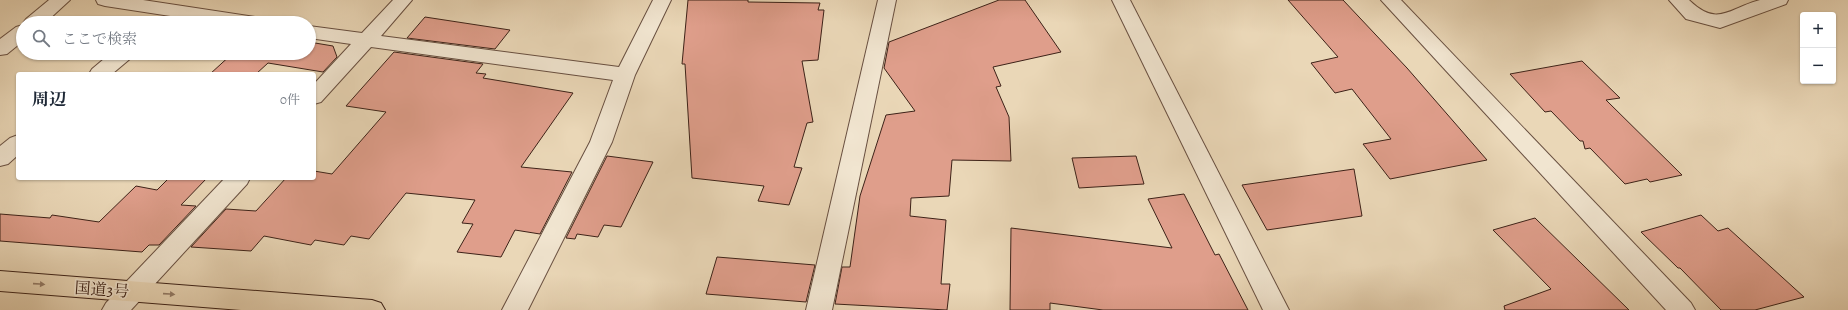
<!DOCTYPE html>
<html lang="ja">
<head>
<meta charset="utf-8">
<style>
  :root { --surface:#fff; --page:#f2f2f3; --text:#1f2937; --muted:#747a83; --line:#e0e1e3 }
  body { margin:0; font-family:Alegreya,"Noto Serif JP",serif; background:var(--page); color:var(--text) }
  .controls { position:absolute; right:12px; top:12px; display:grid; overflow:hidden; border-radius:4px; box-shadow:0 1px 3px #0004 }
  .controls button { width:36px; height:36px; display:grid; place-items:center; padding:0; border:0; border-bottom:1px solid var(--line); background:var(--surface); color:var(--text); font:20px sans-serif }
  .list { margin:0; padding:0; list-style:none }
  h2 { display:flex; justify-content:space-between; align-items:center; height:52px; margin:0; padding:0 16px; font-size:17px }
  h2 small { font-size:13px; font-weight:400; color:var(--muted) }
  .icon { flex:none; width:22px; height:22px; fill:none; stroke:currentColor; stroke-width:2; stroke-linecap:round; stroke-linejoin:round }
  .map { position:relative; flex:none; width:1848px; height:310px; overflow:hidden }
  .search { position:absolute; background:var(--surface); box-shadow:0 1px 3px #0004; left:16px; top:16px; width:300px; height:44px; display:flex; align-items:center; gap:10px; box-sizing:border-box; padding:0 14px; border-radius:22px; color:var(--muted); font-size:15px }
  .panel { position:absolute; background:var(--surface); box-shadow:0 1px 3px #0004; left:16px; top:72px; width:300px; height:108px; border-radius:4px }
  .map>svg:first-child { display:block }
  .building { fill:#df9e8b; stroke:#3d2218 }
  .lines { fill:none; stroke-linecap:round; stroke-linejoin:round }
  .street-casing { stroke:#684f40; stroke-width:2 }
  .highway-casing { stroke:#3d2218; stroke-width:2 }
  .street { fill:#f1e5d0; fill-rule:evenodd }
  .highway { fill:#ead7b7; fill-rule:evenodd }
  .oneway { fill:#947c68 }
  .labels { text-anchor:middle; stroke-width:3.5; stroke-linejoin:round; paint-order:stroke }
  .street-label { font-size:16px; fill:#3d2218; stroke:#f1e5d0 }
</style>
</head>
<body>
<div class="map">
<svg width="1848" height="310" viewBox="0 0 1848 310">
  <rect width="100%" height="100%" fill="#ead7b7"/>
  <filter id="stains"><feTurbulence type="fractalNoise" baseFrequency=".005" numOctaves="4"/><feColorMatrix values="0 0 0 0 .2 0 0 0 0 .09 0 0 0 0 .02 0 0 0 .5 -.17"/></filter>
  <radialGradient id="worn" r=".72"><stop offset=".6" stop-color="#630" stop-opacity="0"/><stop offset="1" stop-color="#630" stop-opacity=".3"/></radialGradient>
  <g class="building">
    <path d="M688,0H748V2L820,3L818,10H824L818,60L802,61L813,122L807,123L794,167L802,168L789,205L758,201L764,186L692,178L685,64H682Z"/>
    <path d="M999,0H1025L1061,52L993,67L1001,86L996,87L1009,117L1011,161L952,160L949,196L911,198L910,216L946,220L941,284H950L947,310L835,304L842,267H850L860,196L886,115L915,111L884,68L889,42Z"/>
    <path d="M1288,0H1343L1407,68L1487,160L1390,179L1363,144L1391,139L1352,89L1335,93L1311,63L1338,57Z"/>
    <path d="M425,17L510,30L495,49L407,38Z"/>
    <path d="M309,42L333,46L337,57L323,72L268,63L256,74H210L233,53H309Z"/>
    <path d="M394,52L483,64L476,73L486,74L483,78L573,93L521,167L572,172L540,234L515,230L501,257L457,252L473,224L462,223L475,200L406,193L369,239L351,236L344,245L315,240L311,245L264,236L251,251L191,247L226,209L256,211L286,178H314V171L332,174L386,112L346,106Z"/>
    <path d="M1582,61L1620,98L1606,100L1682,175L1650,182L1647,179L1625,184L1590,148L1585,149L1583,141H1580L1551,111L1545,112L1510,74Z"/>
    <path d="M607,156L653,162L621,227L604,225L598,237L577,234L575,239L566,238Z"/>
    <path d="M1136,156L1144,184L1079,188L1072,158Z"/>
    <path d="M1354,169L1362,216L1267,230L1242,185Z"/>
    <path d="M169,178H207L181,205L196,206L159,245H149L142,252L0,241V214L50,218L52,215L99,222L136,186L157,190Z"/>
    <path d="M1184,194L1215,255L1219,254L1248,310H1103L1050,303V310H1010L1011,228L1172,248L1148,199Z"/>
    <path d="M1701,215L1718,231L1728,228L1804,297L1755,310H1721L1680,268H1678L1641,232Z"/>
    <path d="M1535,218L1629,310H1505L1504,306L1551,289L1493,230Z"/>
    <path d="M717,257L815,265L806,302L706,294Z"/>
  </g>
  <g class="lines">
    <g class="street-casing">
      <g id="street">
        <path d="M49,0H70L45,23H23L26,19Z"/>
        <path d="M96,0H143L255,17L262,19L265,23H216L105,6L98,4Z"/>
        <path d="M393,0H412L381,36L619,67L653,0H671L635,75L612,142L528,310H502L590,142L613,80L371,47L321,102L314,104V84L351,44L309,38V26L362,33Z"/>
        <path d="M878,0H896L832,310H806Z"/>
        <path d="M1112,0H1130L1289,310H1263Z"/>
        <path d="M1381,0H1401L1691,303L1695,310H1666Z"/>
        <path d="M1669,0H1689C1718,28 1729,8 1760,0C1769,0 1780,0 1788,0L1786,4L1720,28L1686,19Z"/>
        <path d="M23,25V41L7,54L0,55V39L16,27Z"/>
        <path d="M111,53H134L131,58L112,74H89L92,69Z"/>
        <path d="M18,135V155L8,164L0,166V146L10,138Z"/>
        <path d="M225,178H250L247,184L131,310H102L106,303Z"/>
      </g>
    </g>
    <g class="highway-casing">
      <path id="highway" d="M0,271L372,300L381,303L385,310H241L0,291Z"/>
    </g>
    <use href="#street" class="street"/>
    <use href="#highway" class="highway"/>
  </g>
  <defs><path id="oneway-solid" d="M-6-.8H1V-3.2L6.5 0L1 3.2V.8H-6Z"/></defs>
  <g class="oneway">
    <use href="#oneway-solid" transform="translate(39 284) rotate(4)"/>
    <use href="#oneway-solid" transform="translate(169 294) rotate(4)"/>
  </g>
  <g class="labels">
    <g class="street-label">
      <text transform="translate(102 289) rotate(4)" y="6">国道3号</text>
    </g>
  </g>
  <rect width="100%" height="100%" filter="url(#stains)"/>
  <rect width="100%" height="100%" fill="url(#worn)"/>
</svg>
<div class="controls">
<button>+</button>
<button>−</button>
</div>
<div class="search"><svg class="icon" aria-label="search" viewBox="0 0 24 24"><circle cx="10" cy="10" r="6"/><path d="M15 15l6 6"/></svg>ここで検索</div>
<section class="panel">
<h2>周辺<small>0件</small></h2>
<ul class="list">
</ul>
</section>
</div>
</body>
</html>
